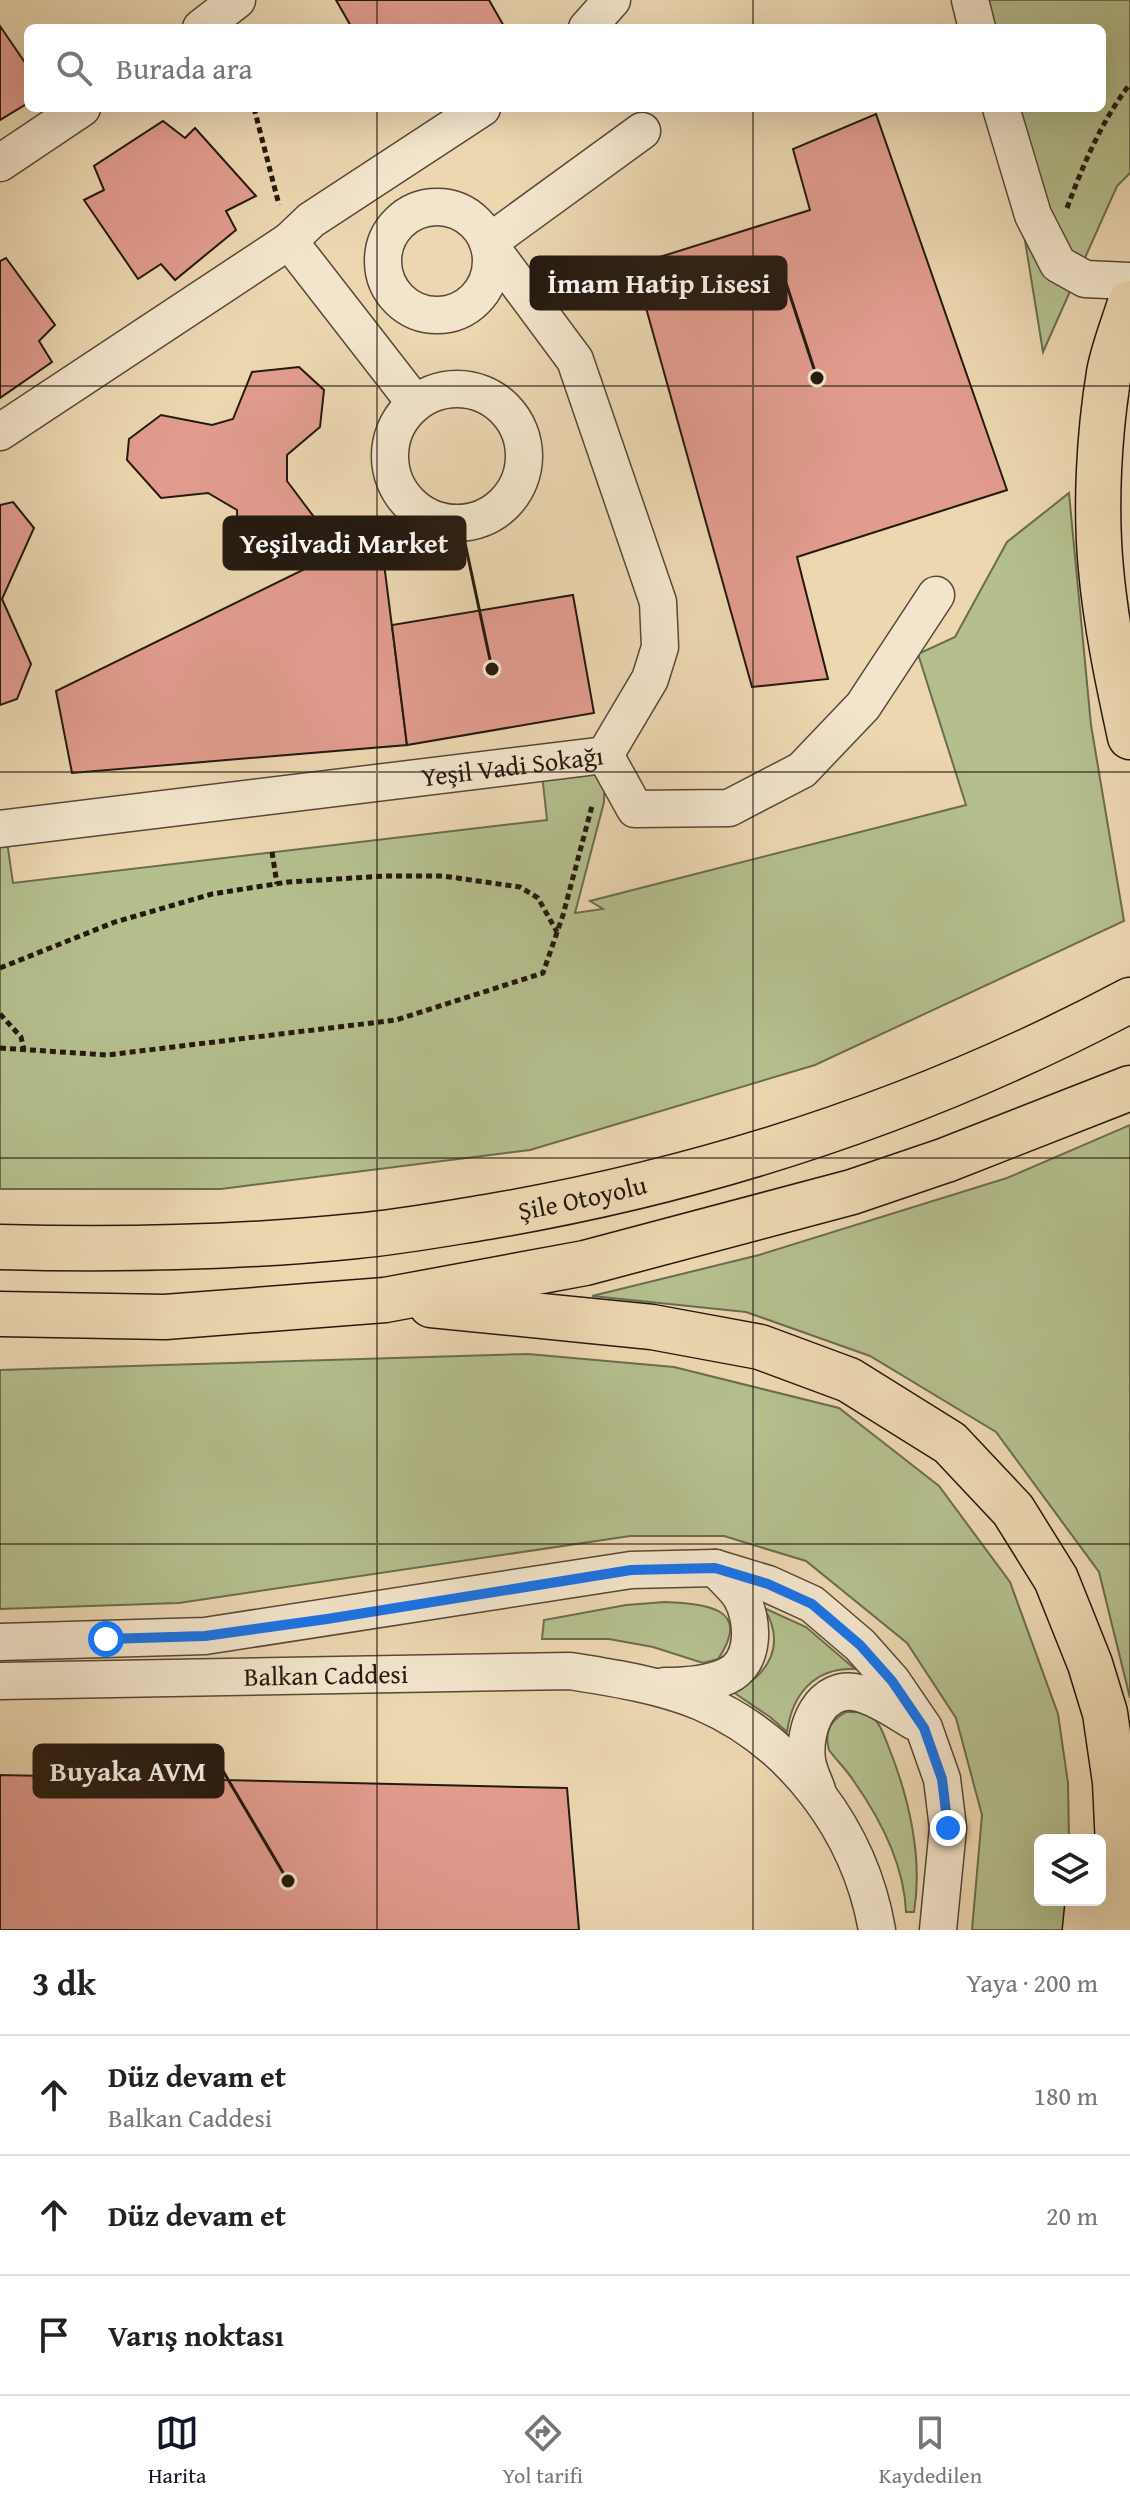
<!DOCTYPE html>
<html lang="tr">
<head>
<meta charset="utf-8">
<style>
  :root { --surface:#fff; --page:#f6f6f6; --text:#222; --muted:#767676; --line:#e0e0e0; --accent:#111827 }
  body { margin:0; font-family:"Gentium Book Plus",serif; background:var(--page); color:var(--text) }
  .controls { position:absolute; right:24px; bottom:24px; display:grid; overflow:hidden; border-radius:12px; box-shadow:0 8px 32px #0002 }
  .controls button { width:72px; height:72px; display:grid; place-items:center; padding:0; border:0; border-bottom:2px solid var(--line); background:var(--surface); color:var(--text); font:40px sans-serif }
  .stop { position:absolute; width:24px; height:24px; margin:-18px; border:6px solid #1a73e8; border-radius:50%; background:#fff }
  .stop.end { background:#1a73e8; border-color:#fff; box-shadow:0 2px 8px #0008 }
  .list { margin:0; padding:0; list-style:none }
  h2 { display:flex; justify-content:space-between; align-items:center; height:104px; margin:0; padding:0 32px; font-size:34px }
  h2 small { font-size:26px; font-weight:400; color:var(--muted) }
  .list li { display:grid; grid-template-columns:52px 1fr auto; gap:24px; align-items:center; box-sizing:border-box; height:120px; padding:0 32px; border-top:2px solid var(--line) }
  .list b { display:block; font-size:30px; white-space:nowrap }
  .list p { margin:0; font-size:26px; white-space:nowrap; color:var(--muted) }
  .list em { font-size:26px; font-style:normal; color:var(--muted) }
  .icon { flex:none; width:44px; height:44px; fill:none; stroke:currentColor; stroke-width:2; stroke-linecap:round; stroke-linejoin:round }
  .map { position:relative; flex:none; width:1130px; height:1930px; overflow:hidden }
  .search { position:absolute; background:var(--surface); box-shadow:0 8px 32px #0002; left:24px; right:24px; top:24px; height:88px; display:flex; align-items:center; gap:20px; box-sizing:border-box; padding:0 28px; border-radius:12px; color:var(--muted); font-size:30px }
  .sheet { height:464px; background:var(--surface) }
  nav { display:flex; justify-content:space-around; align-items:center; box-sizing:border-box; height:112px; border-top:2px solid var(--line); background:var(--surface); font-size:22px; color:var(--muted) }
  nav a { display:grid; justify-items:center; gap:4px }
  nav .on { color:var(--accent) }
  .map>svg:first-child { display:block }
  .green { fill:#b5bf8e; stroke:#6c6c4f; stroke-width:2 }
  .building { fill:#e19c8e; stroke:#241910; stroke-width:2 }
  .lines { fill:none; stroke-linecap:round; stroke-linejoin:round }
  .minor-casing { stroke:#564838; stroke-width:39 }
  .highway-casing { stroke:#241910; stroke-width:47 }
  .path { stroke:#241910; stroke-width:5; stroke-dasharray:6 4; stroke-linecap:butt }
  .minor { stroke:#f3e5cc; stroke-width:36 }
  .highway { stroke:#ecd7b1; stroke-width:44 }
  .route { stroke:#1a73e8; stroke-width:10 }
  .grid { fill:none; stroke:#241910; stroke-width:2; stroke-opacity:0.55 }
  .labels { text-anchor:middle; stroke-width:6; stroke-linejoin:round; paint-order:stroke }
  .street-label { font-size:26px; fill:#241910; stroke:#f3e5cc }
  .leader { fill:none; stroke:#241910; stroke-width:3 }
  .callout-dot { fill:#241910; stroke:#f3e5cc; stroke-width:3 }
  .callout { fill:#241910; stroke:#241910; stroke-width:3 }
  .callout-label { font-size:28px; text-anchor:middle; font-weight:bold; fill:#fff }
</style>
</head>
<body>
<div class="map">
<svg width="1130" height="1930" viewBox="0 0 1130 1930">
  <rect width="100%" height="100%" fill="#ecd7b1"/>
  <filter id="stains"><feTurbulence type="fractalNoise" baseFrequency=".0025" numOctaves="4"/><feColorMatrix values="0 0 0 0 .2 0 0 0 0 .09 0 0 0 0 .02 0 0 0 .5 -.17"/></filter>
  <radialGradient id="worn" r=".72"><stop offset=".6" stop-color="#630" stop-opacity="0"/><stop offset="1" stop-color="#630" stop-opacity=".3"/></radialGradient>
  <g class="green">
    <path d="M953,0H1130V173L1117,186L1043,352L1023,228L986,108H1102V28H962Z"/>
    <path d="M1069,493L1091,725L1124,921L815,1065L530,1150L221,1189H0V829L5,828L13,883L547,820L541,765L605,755L604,802L575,913L603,909L590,901L966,805L918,654L955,637L1007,542Z"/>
    <path d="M1130,1125V1698L1099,1572L996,1432L870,1356L746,1312L592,1296L759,1255L1007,1178Z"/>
    <path d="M528,1354L674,1367L839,1408L939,1486L1010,1582L1058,1714L1068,1783L1069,1840H1040V1900H1069L1067,1930H972L982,1815L956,1718L907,1643L806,1561L724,1536H630L179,1603L0,1609V1370Z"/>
    <path d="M665,1602C705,1604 753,1607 718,1659L703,1663L653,1647L609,1639H542L544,1620L626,1605Z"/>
    <path d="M764,1608L806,1627L855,1669C814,1667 792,1695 787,1732L770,1717L733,1692C770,1675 786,1644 764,1608Z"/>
    <path d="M846,1712C854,1712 863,1711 871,1716C880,1722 885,1738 889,1748C909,1798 923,1858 914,1912H906C904,1864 880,1818 853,1780C846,1769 837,1761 829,1750C824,1732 830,1720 846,1712Z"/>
  </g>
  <g class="building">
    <path d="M336,0H489L505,28H352Z"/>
    <path d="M0,26L28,67V103L0,120Z"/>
    <path d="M876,114L1007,490L797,557L828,679L752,687L634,265L810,210L793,149Z"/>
    <path d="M163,121L185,138L195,128L256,196L226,211L236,230L175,280L161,264L138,279L84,200L104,190L94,166Z"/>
    <path d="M6,258L55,325L39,341L52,362L0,398V261Z"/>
    <path d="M299,367L324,390L320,427L287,455V481L314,517L300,557L282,568L238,553L237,510L208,493L161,498L127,460L129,439L161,415L212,425L233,419L252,372Z"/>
    <path d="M13,502L34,528L2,599L31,664L17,699L0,705V505Z"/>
    <path d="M380,532L407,745L72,773L56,691Z"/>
    <path d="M573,595L594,713L407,745L392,625Z"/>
    <path d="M0,1775L567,1788L579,1930H0Z"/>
  </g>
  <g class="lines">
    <g class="minor-casing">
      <g id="minor">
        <path d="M970,0L977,28"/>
        <path d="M201,28L237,0"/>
        <path d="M587,28L612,0"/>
        <path d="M1001,108L1033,215L1058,264L1085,279L1130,281"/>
        <path d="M0,163L82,108"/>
        <circle cx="437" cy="261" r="54"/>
        <path d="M289,241L415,403"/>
        <circle cx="457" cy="456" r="67"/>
        <path d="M0,432L289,241L311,220L482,108"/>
        <path d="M605,755L650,679L660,647L658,602L575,360L488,243L642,131"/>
        <path d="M605,755L635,809L729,808L802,770L863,706L936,595"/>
        <path id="s1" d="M0,829L605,755"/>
        <path d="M0,1642L205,1636L631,1570L715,1568L768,1584L812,1604L860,1645L892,1681L924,1728L942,1779L948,1828L938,1930"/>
        <path id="s2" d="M0,1681L570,1671C614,1678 660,1685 701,1702C794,1742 860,1832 877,1930"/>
        <path d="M665,1686C685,1686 708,1685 727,1676C756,1663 754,1620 741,1597C735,1587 723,1577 715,1568"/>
        <path d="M817,1790C814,1781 808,1770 807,1760C803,1729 820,1683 859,1693C879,1698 898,1712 915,1722"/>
      </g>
    </g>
    <g class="highway-casing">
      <g id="highway">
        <path d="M1130,303C1123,326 1113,350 1109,373C1099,434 1095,507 1101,569C1106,625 1118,682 1130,737"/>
        <path id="s3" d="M0,1247C118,1250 238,1248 356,1236C400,1232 443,1224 487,1217C711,1179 929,1107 1130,1000"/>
        <path d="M431,1305L652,1327L760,1347L849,1380L950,1443L1013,1510L1056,1579L1090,1664L1105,1713L1115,1782L1120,1888L1118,1930"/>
        <path d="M0,1314L165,1317L385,1300L585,1263L852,1192L946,1160L1130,1088"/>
        <path d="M1085,1930L1088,1900"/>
      </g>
    </g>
    <g class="path">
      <path d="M254,108L279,205"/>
      <path d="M1067,208C1083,165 1102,120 1130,84"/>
      <path d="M272,852L277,884"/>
      <path d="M0,968L115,922L212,894L288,882L385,876H443L520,887L538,898L557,932"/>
      <path d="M0,1014L21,1037L24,1050"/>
      <path d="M0,1048L107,1055L396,1020L543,973L563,915L592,806"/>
    </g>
    <use href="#minor" class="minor"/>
    <use href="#highway" class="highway"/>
  </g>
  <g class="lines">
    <path class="route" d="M106,1639L205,1636L327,1619L631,1570L715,1568L768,1584L812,1604L860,1645L892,1681L924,1728L942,1779L948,1828"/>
  </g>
  <path class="grid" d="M377,0V28M753,0V28M377,108V1930M753,108V1930M0,386H1130M0,772H1130M0,1158H1130M0,1544H1130"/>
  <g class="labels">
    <g class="street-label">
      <text dy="9" stroke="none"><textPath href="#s1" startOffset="516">Yeşil Vadi Sokağı</textPath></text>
      <text dy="9" stroke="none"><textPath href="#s3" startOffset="586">Şile Otoyolu</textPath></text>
      <text dy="9" stroke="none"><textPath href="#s2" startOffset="326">Balkan Caddesi</textPath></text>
    </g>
  </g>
  <path class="leader" d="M817 378L786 283M492 669L465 543M288 1881L223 1771"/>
  <g class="callout-dot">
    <circle cx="817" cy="378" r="8"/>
    <circle cx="492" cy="669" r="8"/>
    <circle cx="288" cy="1881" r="8"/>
  </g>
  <g class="callout">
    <rect x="531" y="257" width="255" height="52" rx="8"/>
    <rect x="224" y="517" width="241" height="52" rx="8"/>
    <rect x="34" y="1745" width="189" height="52" rx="8"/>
  </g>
  <g class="callout-label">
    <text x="659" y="293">İmam Hatip Lisesi</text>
    <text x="344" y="553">Yeşilvadi Market</text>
    <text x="128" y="1781">Buyaka AVM</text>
  </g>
  <rect width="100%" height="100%" filter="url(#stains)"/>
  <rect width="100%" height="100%" fill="url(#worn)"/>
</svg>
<div class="controls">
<button><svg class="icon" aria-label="layers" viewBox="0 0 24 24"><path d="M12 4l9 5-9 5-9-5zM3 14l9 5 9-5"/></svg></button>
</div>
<div class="stop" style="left:106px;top:1639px"></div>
<div class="stop end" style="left:948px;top:1828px"></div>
<div class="search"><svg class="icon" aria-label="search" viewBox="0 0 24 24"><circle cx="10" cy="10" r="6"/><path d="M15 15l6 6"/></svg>Burada ara</div>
</div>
<section class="sheet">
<h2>3 dk<small>Yaya · 200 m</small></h2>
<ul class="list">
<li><svg class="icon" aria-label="ahead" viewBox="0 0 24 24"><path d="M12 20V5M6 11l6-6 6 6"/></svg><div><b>Düz devam et</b><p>Balkan Caddesi</p></div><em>180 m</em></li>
<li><svg class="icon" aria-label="ahead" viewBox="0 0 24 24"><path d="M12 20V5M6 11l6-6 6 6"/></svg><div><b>Düz devam et</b></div><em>20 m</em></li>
<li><svg class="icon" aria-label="arrive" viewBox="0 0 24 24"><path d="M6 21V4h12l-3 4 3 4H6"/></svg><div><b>Varış noktası</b></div></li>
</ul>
</section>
<nav>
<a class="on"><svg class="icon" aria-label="map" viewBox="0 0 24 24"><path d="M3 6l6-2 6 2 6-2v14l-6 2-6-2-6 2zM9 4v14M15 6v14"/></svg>Harita</a>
<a><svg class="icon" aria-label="directions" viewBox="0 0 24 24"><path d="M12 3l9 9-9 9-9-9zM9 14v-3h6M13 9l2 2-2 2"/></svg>Yol tarifi</a>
<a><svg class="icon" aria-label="saved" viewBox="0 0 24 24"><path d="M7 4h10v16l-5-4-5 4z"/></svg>Kaydedilen</a>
</nav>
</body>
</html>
